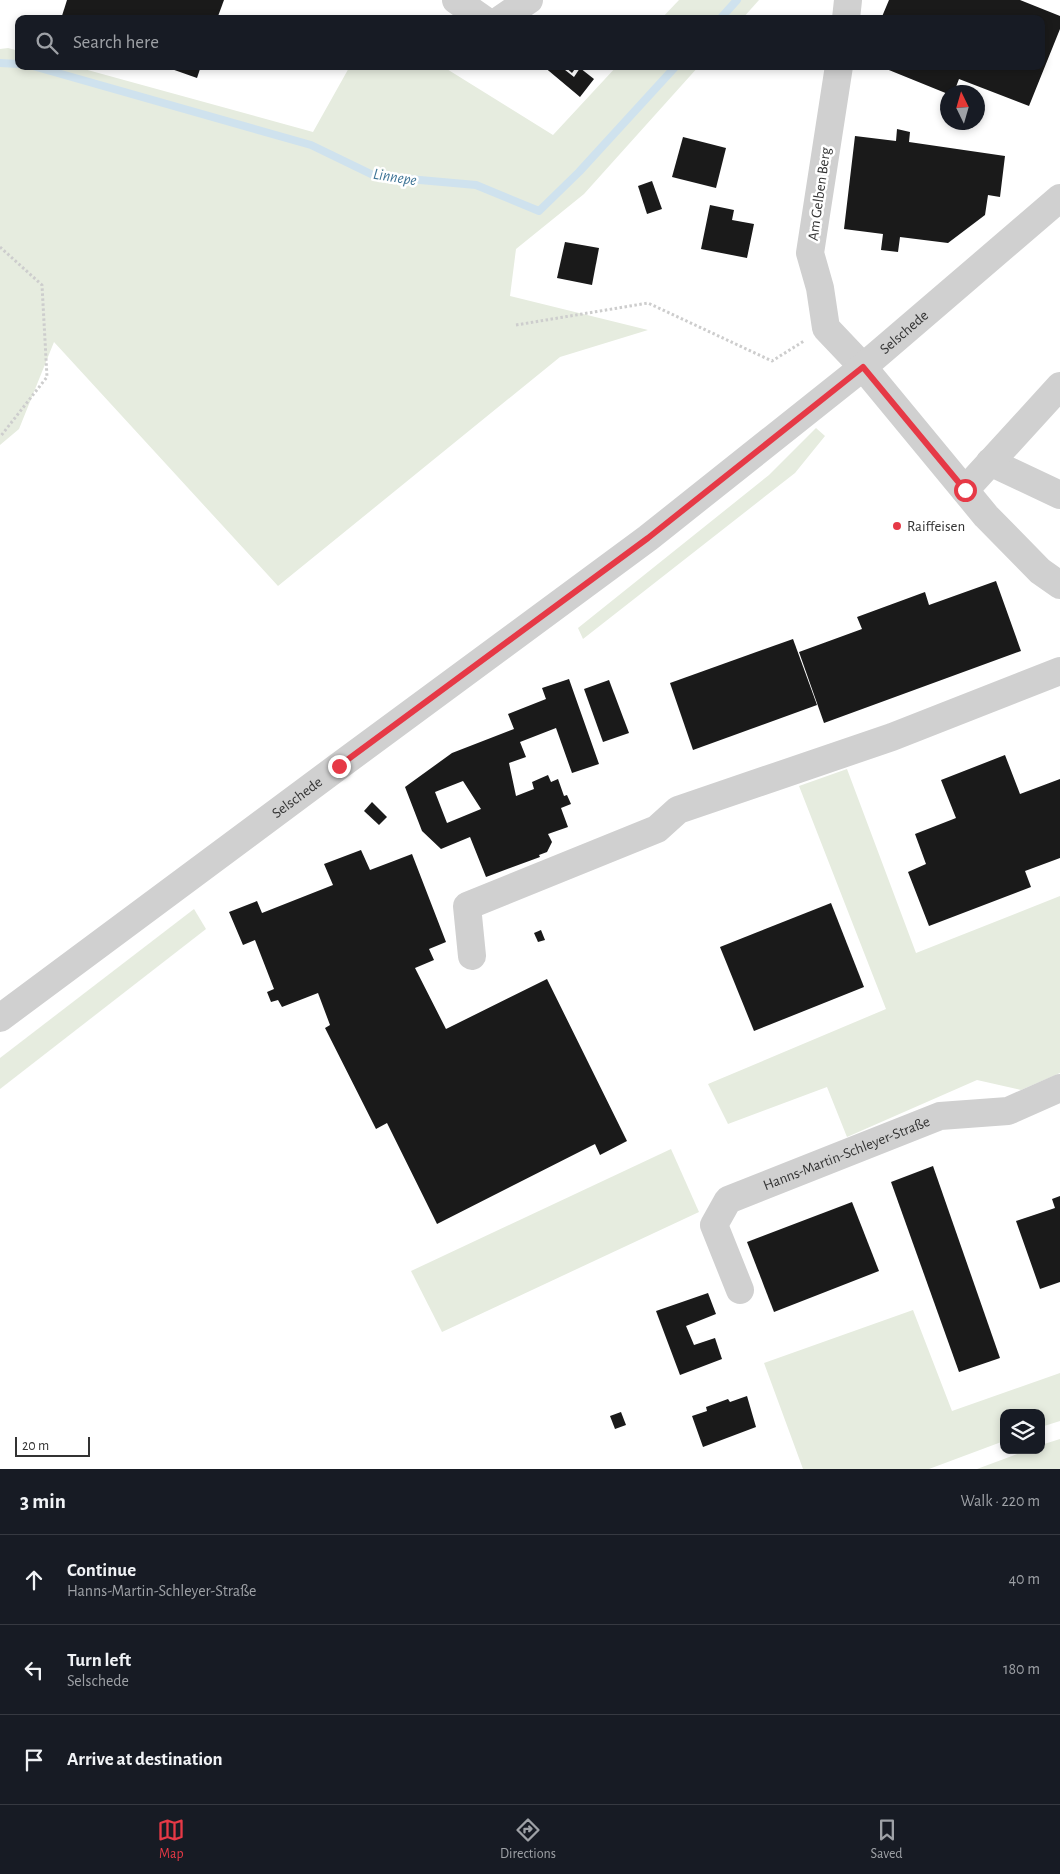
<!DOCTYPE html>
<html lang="en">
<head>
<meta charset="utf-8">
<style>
  :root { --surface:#171b24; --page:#20242c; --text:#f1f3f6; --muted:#9ea1a6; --line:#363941; --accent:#e63946 }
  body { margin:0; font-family:"Alegreya Sans",sans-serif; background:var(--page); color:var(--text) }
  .controls { position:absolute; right:15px; bottom:15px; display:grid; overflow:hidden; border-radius:10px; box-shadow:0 2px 8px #0003 }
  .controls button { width:45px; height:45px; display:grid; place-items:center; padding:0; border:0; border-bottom:1px solid var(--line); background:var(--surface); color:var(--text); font:25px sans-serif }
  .compass { position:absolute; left:940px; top:85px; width:45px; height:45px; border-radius:50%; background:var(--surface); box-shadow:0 2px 8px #0003; rotate:355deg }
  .scale { position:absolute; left:15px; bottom:12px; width:75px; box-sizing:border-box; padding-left:5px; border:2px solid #333; border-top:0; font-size:14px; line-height:18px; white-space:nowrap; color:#333; -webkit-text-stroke:4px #fff; paint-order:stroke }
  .stop { position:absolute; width:15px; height:15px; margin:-11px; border:4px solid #e63946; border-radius:50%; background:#fff }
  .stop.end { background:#e63946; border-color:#fff; box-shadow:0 1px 5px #0008 }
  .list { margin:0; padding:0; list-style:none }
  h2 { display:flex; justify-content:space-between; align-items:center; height:65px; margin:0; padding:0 20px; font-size:21px }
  h2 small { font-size:16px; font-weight:400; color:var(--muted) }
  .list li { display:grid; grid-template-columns:32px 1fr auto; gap:15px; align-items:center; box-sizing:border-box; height:90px; padding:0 20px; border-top:1px solid var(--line) }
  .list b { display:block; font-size:19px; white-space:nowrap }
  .list p { margin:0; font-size:16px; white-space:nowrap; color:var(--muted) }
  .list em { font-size:16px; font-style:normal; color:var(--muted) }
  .icon { flex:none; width:28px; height:28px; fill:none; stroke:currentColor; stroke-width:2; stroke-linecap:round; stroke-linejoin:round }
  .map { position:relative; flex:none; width:1060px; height:1469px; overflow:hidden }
  .search { position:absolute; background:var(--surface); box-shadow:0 2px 8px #0003; left:15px; right:15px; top:15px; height:55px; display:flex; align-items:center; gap:12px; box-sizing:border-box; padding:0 18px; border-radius:10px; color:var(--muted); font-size:19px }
  .sheet { height:335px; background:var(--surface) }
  nav { display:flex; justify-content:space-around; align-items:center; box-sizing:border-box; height:70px; border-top:1px solid var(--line); background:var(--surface); font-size:14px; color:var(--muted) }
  nav a { display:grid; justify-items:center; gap:2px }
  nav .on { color:var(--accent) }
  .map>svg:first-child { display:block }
  .green { fill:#e6ecdf }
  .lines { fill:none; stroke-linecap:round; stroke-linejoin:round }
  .stream { stroke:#cfe2ee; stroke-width:8 }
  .building { fill:#1a1a1a; fill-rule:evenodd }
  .path { stroke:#cdcdcd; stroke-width:3; stroke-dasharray:2.5 2.5; stroke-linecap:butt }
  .minor { stroke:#d0d0d0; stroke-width:28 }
  .route { stroke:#e63946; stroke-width:6 }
  .poi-dot { fill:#e63946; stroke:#fff; stroke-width:2 }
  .labels { text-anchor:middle; stroke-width:5; stroke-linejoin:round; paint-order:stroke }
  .street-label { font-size:15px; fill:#333; stroke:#fff }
  .poi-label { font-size:15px; fill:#333; stroke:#fff; text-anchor:start }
  .water-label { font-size:16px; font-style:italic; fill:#3f7597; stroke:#fff }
</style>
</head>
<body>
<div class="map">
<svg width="1060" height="1469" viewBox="0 0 1060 1469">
  <rect width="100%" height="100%" fill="#fff"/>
  <g class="green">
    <path d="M679,0H759L742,19H661Z"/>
    <path d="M8,48L19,51V66H73L313,132L350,66H442L553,135L617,66H699L584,194L516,249L510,296L648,330L560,357L278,586L54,342L19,429L0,445V49Z"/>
    <path d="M816,428L825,436L795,473L583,639L578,628L769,475Z"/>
    <path d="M847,769L916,953L1060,896V1073L1021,1090L977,1080L847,1137L827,1087L728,1124L708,1084L886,1009L799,786Z"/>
    <path d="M194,909L206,929L0,1089V1058Z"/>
    <path d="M671,1149L699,1212L442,1332L411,1271Z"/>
    <path d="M913,1310L952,1411L1060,1373V1421L1041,1427V1413H1004V1441L929,1469H803L764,1363Z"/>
    <path d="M1060,1439V1469H977L1028,1450H1041V1445Z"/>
  </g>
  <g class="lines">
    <g class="stream">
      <path d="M720,19L737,0"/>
      <path d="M0,63L19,64"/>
      <path d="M33,66L311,145L375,176L476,185L539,211L579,172L676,66"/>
    </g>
  </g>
  <g class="building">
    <path d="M67,0H224L217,19H61Z"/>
    <path d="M889,0H1020L1060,16V29L1029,106L959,79L954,92L948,94L879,66H1041V19H881Z"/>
    <path d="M163,66H201L197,78Z"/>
    <path d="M543,66H560L574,77L580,68L594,79L580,97Z"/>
    <path d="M564,66H577L572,73Z"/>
    <path d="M897,129L910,132L909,142L1005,156L1000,197L988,195L985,215L948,243L900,237L898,252L881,250L883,234L844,229L855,136L896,141Z"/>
    <path d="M683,137L726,148L716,188L672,177Z"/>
    <path d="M652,181L662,209L647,214L638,186Z"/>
    <path d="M710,205L734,210L732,220L754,224L747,258L701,249Z"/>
    <path d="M565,242L599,248L592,285L557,278Z"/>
    <path d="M996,581L1021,651L824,723L799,652L862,629L857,617L925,592L929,605Z"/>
    <path d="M793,639L817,705L693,750L670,683Z"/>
    <path d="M569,679L599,764L572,773L556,728L520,742L526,757L509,763L516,796L534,789L532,782L548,775L551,782L558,779L564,796L567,795L571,804L561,808L568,827L548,834L552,842L547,852L539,855L540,857L486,877L470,837L441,849L422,831L405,787L452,753L514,729L508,714L546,699L542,688ZM463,781L481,809L447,823L435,792Z"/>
    <path d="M609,680L629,733L603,742L584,689Z"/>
    <path d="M1005,755L1020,794L1060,779V858L1025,871L1031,887L929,926L908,872L926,864L915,834L956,818L941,780Z"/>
    <path d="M372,802L387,817L379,825L364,811Z"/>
    <path d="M361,850L370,870L412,854L446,942L429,949L434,960L415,968L446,1029L547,979L627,1141L600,1155L595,1144L437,1224L387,1123L376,1129L325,1028L330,1025L318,993L282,1007L278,1000L271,1002L267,992L274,989L255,940L243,945L229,912L257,901L262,913L333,885L324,864Z"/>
    <path d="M831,903L864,987L754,1031L720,947Z"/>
    <path d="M541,930L545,940L538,942L534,933Z"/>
    <path d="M933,1166L1000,1358L959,1372L891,1182Z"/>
    <path d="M1060,1196V1282L1040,1289L1016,1221L1055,1208L1052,1199Z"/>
    <path d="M852,1202L879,1271L774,1312L747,1242Z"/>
    <path d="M708,1293L716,1314L686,1326L694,1345L715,1338L722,1359L680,1375L656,1311Z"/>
    <path d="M747,1396L756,1427L703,1447L692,1416L707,1411L706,1407L728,1399L730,1402Z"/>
    <path d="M621,1412L626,1425L615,1429L610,1416Z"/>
  </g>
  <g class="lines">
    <g class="path">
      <path d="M0,247L42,285L47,377L0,437"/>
      <path d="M516,325L648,303L772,361L804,341"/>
    </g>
    <g class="minor">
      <path d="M456,0L483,19"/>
      <path d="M501,19L529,0"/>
      <path d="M846,19L848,0"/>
      <path d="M839,66L810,253L820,288L826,328L863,367L986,516L1040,571L1060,585"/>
      <path d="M990,462L1060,495"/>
      <path d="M965,490L1060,386"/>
      <path d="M472,956L467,906L657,829L678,810L892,737L1060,671"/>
      <path id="s1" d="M0,1018L339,766L648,538L863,367L1060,198"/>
      <path id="s2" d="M740,1290L714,1225L728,1200L940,1116L1008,1111L1060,1088"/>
    </g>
  </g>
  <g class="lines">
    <path class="route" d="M339,766L648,538L863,367L965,490"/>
  </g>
  <circle class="poi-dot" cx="897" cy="526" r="5"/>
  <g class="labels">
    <g class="street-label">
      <text transform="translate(819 194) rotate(-82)" y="5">Am Gelben Berg</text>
      <text dy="5" stroke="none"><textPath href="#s1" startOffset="1135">Selschede</textPath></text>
      <text dy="5" stroke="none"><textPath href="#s1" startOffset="370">Selschede</textPath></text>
      <text dy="5" stroke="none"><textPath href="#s2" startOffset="226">Hanns-Martin-Schleyer-Straße</textPath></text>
    </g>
    <g class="poi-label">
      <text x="907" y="531">Raiffeisen</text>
    </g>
    <g class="water-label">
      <text transform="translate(395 176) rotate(9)" y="6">Linnepe</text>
    </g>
  </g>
</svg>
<div class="controls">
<button><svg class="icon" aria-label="layers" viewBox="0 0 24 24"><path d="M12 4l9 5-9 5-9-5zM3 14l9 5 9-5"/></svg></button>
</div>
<svg class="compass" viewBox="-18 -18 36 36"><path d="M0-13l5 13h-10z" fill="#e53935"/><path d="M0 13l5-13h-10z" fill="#9ea1a6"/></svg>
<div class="scale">20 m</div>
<div class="stop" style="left:965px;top:490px"></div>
<div class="stop end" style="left:339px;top:766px"></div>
<div class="search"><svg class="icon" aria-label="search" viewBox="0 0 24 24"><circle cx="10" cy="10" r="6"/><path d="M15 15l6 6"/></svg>Search here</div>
</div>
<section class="sheet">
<h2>3 min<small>Walk · 220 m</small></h2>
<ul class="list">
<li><svg class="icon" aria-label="ahead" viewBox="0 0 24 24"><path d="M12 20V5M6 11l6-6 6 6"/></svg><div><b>Continue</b><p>Hanns-Martin-Schleyer-Straße</p></div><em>40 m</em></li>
<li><svg class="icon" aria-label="left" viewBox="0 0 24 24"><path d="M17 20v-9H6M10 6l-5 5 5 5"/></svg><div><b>Turn left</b><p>Selschede</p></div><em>180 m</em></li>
<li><svg class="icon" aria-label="arrive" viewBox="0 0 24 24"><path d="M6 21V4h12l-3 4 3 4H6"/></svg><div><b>Arrive at destination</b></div></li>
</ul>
</section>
<nav>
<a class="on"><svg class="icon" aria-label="map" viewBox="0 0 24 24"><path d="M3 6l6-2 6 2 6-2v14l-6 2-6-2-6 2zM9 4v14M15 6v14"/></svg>Map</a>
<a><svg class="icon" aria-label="directions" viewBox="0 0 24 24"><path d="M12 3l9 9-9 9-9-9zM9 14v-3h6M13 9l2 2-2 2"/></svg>Directions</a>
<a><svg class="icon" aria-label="saved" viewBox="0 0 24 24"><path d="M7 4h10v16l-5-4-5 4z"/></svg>Saved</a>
</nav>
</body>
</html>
